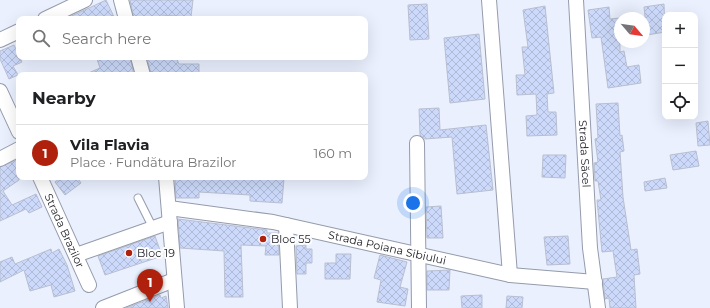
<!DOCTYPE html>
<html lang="en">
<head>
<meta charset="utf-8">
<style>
  :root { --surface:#fff; --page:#f6f6f6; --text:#202124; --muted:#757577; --line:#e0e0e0; --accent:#af210c }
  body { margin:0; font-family:Montserrat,sans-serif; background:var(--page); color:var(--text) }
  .controls { position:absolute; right:12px; top:12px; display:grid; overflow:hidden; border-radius:8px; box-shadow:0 4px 16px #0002 }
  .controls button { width:36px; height:36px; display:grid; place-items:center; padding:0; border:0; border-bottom:1px solid var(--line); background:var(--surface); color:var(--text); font:20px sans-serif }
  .compass { position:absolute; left:614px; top:12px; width:36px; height:36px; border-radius:50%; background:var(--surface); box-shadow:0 4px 16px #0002; rotate:119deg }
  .you { position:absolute; left:413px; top:203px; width:14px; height:14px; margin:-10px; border:3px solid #fff; border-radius:50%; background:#1a73e8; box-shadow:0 0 0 6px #1a73e833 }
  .badge { display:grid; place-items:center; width:26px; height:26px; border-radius:50%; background:var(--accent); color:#fff; font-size:13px; font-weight:700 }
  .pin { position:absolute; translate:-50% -33px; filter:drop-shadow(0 1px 2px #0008) }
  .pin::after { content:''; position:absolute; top:21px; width:14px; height:12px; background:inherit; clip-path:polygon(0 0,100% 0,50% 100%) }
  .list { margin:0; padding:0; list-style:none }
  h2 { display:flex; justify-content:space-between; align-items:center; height:52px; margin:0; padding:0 16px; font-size:17px }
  h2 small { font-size:13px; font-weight:400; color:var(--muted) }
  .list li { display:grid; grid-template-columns:26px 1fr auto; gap:12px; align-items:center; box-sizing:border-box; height:56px; padding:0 16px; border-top:1px solid var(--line) }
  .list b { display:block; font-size:15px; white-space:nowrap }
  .list p { margin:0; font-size:13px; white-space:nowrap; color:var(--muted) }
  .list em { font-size:13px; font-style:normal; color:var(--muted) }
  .icon { flex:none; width:22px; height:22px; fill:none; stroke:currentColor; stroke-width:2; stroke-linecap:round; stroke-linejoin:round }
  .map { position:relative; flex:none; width:710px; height:308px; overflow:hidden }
  .search { position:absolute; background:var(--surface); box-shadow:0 4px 16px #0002; left:16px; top:16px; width:352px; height:44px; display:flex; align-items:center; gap:10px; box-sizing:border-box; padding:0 14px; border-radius:8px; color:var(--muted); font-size:15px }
  .panel { position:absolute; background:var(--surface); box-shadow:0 4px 16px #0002; left:16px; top:72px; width:352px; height:108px; border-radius:8px }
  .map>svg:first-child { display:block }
  .building { fill:url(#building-cross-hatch); stroke:#b8bfd0 }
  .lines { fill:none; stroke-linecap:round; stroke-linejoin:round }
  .service-casing { stroke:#949bab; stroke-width:9 }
  .minor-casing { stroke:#949bab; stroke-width:16 }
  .service { stroke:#fff; stroke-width:7 }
  .minor { stroke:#fff; stroke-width:14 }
  .poi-dot { fill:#af210c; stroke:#fdfdfd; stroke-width:1.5 }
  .labels { text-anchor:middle; stroke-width:4; stroke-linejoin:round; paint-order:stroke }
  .street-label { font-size:11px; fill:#202229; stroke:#fdfdfd }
  .poi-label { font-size:11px; fill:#202229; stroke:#fdfdfd; text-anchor:start }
</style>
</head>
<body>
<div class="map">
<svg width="710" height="308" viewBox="0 0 710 308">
  <defs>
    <pattern id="building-cross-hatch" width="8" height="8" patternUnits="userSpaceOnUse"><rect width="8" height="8" fill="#ccd9fa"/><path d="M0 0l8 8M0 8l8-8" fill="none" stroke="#afbad6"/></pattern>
  </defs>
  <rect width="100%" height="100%" fill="#eaf0fe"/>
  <g class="building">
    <path d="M106,0L115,19H65L89,8Z"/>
    <path d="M130,0H193L191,17L160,15V18L153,19H134Z"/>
    <path d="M427,4L429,39L410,40L408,5Z"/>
    <path d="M664,4L665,32L647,35L644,7Z"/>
    <path d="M545,6L554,93L547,94L548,112H556L557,135L527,136L526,116L537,115L536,94L517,95L516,75H525L522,47H528L523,10Z"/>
    <path d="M609,7L610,19L620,18V52L624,51L627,67L639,65L641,83L608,88L601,37L592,38L588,10Z"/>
    <path d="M479,34L485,99L450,103L444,38Z"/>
    <path d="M14,45L22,62L13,66L18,75L9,79L0,59V51Z"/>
    <path d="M103,57H130L134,75H84L100,68L97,59Z"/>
    <path d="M147,57H176L179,64H199V75H151Z"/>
    <path d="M618,103L620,136L622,135L624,151L620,152L623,197L631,250L637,249L640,274L634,275L636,308H610L609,298L605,299L603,279L617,277L613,251L602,252L597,200H601L598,181H595L594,163L598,162L595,139L598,138L596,104Z"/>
    <path d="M439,108L440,130L486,125L493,190L457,194L452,137L425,139L420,135L419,109Z"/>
    <path d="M708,121L710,145L698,146L696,123Z"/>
    <path d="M696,151L699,166L673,170L670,155Z"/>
    <path d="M543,155H566L565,178L542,177Z"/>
    <path d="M19,159V180L3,191L12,205L36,194L42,207L29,213L26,209L0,221V167Z"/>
    <path d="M62,177H77L81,183L65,195L55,182Z"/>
    <path d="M175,177L284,178L282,203L250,201V195L199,192V198H176Z"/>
    <path d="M665,178L667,188L645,191L644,182Z"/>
    <path d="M441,206L443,238H427L426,207Z"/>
    <path d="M178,219L267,230V233H278L279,255H265L266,246L241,245L243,297H225L224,251L180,248Z"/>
    <path d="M155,236L162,256L105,275L98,256Z"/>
    <path d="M568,236L570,264L547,265L544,237Z"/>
    <path d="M306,245V249H312V263H306V274H297L296,246Z"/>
    <path d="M51,249L52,253L59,249L67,265L75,291L54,297L51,285L30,291L24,270L0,282V262L12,257L15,264Z"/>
    <path d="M336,254H351L350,279H325V263H336Z"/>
    <path d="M380,255L407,262L400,287L408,289L405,306L377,302L381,280L374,278Z"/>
    <path d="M450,270L449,290H427V271Z"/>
    <path d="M160,295L161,298L166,296L168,308H126Z"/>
    <path d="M482,295V308H462L461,296Z"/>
    <path d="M507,296L523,297L522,308H506Z"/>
  </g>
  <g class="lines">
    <g class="service-casing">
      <path id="service" d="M138,198L153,228"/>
    </g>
    <g class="minor-casing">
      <g id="minor">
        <path d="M121,0L126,19"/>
        <path d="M489,0L510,275"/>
        <path id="s1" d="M576,0L590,248L598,308"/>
        <path d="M45,19L85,0"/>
        <path d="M0,40L19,31"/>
        <path d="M138,57L143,75"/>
        <path d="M0,91L19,132"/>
        <path d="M417,143L419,308"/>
        <path d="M0,159L19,149"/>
        <path id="s2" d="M40,177L89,285"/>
        <path d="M166,177L177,308"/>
        <path id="s3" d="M169,208L273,222L510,275L595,282"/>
        <path d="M286,225L290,308"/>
        <path d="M76,255L170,222"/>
        <path d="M103,308L174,280"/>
      </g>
    </g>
    <use href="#service" class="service"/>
    <use href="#minor" class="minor"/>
  </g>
  <g class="poi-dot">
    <circle cx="263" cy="239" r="4"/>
    <circle cx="129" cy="253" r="4"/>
  </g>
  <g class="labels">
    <g class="street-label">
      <text dy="4" stroke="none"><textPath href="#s1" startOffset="154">Strada Săcel</textPath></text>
      <text dy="4" stroke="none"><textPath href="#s2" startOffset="59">Strada Brazilor</textPath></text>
      <text dy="4" stroke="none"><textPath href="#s3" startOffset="222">Strada Poiana Sibiului</textPath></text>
    </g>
    <g class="poi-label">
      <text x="271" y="243">Bloc 55</text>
      <text x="137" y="257">Bloc 19</text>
    </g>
  </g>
</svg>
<div class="controls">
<button>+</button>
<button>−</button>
<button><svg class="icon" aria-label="locate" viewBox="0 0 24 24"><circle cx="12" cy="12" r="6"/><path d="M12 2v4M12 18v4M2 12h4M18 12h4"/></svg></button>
</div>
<svg class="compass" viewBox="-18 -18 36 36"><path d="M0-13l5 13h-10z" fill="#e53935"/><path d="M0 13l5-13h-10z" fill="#757577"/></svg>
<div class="you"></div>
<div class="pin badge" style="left:150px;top:302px">1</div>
<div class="search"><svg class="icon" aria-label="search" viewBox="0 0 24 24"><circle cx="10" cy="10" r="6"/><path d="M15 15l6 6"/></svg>Search here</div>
<section class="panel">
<h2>Nearby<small></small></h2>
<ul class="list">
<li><span class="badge">1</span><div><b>Vila Flavia</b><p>Place · Fundătura Brazilor</p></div><em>160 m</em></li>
</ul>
</section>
</div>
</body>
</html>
